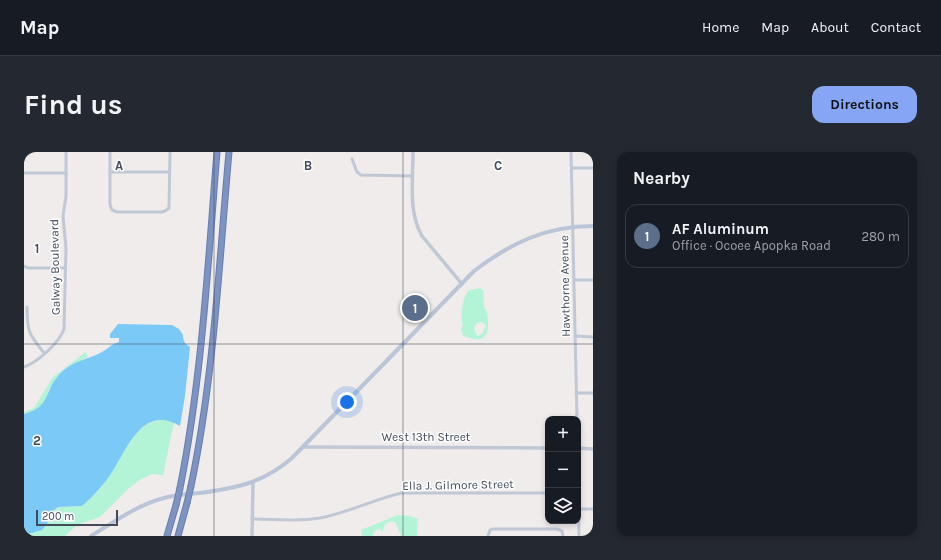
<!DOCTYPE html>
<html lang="en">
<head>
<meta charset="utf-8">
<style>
  :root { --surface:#171b24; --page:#242831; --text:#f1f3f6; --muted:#9ea1a6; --line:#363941; --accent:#86a5f4 }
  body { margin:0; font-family:Karla,sans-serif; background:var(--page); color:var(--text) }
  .controls { position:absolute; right:12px; bottom:12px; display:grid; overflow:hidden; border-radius:8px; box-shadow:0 2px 6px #0003 }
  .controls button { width:36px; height:36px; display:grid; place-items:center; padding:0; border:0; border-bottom:1px solid var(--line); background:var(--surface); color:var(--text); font:20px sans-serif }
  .scale { position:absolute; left:12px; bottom:10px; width:82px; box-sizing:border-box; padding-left:4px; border:2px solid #424b5b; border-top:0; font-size:11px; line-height:14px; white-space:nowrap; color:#424b5b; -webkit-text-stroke:3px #fff; paint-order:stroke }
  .you { position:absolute; left:323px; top:250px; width:14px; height:14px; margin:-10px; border:3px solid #fff; border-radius:50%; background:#1a73e8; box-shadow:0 0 0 6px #1a73e833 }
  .badge { display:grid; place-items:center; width:26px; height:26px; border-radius:50%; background:var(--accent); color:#fff; font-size:13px; font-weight:700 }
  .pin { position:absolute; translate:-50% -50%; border:2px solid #fff; box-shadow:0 1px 4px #0006 }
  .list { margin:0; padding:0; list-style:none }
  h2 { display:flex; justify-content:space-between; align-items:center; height:52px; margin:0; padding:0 16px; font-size:17px }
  h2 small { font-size:13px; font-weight:400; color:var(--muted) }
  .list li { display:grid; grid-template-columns:26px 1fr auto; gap:12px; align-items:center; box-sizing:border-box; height:64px; margin:0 8px 8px; padding:0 8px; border:1px solid var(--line); border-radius:12px }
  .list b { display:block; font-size:15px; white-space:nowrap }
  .list p { margin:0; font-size:13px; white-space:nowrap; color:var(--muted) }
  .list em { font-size:13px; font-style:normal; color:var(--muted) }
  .icon { flex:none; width:22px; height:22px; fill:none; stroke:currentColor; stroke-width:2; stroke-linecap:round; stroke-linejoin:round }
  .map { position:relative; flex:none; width:569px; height:384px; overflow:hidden; border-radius:12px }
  header { display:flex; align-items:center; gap:24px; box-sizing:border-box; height:56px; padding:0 20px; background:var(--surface); border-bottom:1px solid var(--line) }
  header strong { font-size:19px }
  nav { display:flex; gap:22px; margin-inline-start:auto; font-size:14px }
  .intro { display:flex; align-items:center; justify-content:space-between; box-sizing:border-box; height:96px; padding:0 24px }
  h1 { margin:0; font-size:28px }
  .button { padding:10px 18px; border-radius:12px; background:var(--accent); color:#111; font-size:14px; font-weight:700 }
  main { display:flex; gap:24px; padding:0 24px }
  aside { flex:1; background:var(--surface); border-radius:12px; box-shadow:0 2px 6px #0003 }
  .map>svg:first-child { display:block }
  .green { fill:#b3f4d6; fill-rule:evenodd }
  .water { fill:#7bc9f6 }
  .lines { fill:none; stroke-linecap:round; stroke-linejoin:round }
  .motorway-casing { stroke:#687ead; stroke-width:7 }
  .minor { stroke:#c0c8d6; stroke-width:3 }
  .tertiary { stroke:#c0c8d6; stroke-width:3.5 }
  .secondary { stroke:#bbc5d8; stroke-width:4 }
  .motorway { stroke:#7d93c2; stroke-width:5 }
  .motorway-bridge-casing { stroke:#687ead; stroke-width:7; stroke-linecap:butt }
  .motorway-bridge { stroke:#7d93c2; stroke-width:5 }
  .grid { fill:none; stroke:#424b5b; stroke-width:1; stroke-opacity:0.55 }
  .labels { text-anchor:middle; stroke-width:3; stroke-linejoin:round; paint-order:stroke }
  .street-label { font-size:12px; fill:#424b5b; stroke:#fff }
  .grid-label { font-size:13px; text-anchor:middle; font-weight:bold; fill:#424b5b; stroke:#fff; stroke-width:3; stroke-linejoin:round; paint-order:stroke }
</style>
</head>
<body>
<header>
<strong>Map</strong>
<nav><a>Home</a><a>Map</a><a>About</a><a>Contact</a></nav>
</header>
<div class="intro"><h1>Find us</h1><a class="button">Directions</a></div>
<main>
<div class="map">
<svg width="569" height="384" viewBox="0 0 569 384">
  <rect width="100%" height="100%" fill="#efeceb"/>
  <g class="green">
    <path d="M456,136L460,139C460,146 458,155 463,160C464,168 467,184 456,187C451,188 444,185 439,184L437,176L439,174C436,167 438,142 446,138C449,137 453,137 456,136ZM458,170L461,172L462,174L458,182L454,184L451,180L450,175L453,171Z"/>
    <path d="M62,200L64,205L60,207L25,236L23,246L17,255L8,260L0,262V260L10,256L29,225Z"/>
    <path d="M135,268H146L150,270L139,323L128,322L117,327L104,337L76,365L53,373L41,384H0L23,372L29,359L35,355L58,354L77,336L111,282L122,272Z"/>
    <path d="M374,363L386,364L394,367L393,384H377L372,371C365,367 359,372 359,380L356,377H354L350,380L349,384H338L337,378Z"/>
  </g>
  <path class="water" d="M94,172L148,173L155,177L159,183C159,189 161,192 166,195L161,244L156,274C119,252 104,295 88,320C80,333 70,343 58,354L34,355L29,359L23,372L18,378L0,383V262C28,254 19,240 35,223C48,209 60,209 76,201C83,198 87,192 95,190V186H86V182Z"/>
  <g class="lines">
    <g class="motorway-casing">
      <g id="motorway">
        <path d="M167,334C190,224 195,112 205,0"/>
        <path d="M156,336C178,225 184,112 193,0"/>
        <path d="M143,384L152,353"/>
        <path d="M154,384L163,351"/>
      </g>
    </g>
    <g class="minor">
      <path d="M86,0V53L88,58L93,60H138L141,59L145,56L146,0"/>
      <path d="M547,0L553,267"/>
      <path d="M328,7L333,20L337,23L389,24"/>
      <path d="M548,16H569"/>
      <path d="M86,20H145"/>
      <path d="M0,21H42"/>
      <path d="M0,114L4,116H41"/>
      <path d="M550,128H569"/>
      <path d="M3,155C3,180 5,182 20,201"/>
      <path d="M551,184L569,185"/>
      <path d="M0,215C14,210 35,191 40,177L42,96L39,64L42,44V0"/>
      <path d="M552,241H569"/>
      <path d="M554,331L555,384"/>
      <path d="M555,357H569"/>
      <path d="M228,367C250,367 274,370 296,366C324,361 350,347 378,341H524"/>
      <path d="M464,384L466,378L468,377H533L538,379L539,384"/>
    </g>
    <g class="tertiary">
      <path d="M389,0C389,28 384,60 398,84L438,132"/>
      <path d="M280,295L524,296"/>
      <path d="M554,296L569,297"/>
      <path d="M228,384L229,331"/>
    </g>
    <path class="secondary" d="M67,384C90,370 113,353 140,346C151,343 164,342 176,341C213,336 239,331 268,306L450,119C487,91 522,74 569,74"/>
    <use href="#motorway" class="motorway"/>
    <g class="motorway-bridge-casing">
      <g id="motorway-bridge">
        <path d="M163,351L167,334"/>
        <path d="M152,353L156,336"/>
      </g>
    </g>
    <use href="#motorway-bridge" class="motorway-bridge"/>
  </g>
  <path class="grid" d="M190,0V384M379,0V384M0,192H569"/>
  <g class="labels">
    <g class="street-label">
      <text transform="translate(31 115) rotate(-91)" y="4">Galway Boulevard</text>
      <text transform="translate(541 134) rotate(-91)" y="4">Hawthorne Avenue</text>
      <text x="402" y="289">West 13th Street</text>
      <text transform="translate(434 333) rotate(-1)" y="4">Ella J. Gilmore Street</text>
    </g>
  </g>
  <g class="grid-label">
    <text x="95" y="18">A</text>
    <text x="284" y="18">B</text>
    <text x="474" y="18">C</text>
    <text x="13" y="101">1</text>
    <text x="13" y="293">2</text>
  </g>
</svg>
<div class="controls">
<button>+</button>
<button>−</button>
<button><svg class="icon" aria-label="layers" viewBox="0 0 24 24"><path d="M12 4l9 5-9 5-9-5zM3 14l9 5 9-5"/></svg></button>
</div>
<div class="scale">200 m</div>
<div class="you"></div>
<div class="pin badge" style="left:391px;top:156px;background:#5c6f8a">1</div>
</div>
<aside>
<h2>Nearby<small></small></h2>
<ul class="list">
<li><span class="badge" style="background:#5c6f8a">1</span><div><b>AF Aluminum</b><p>Office · Ocoee Apopka Road</p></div><em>280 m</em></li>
</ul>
</aside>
</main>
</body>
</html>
